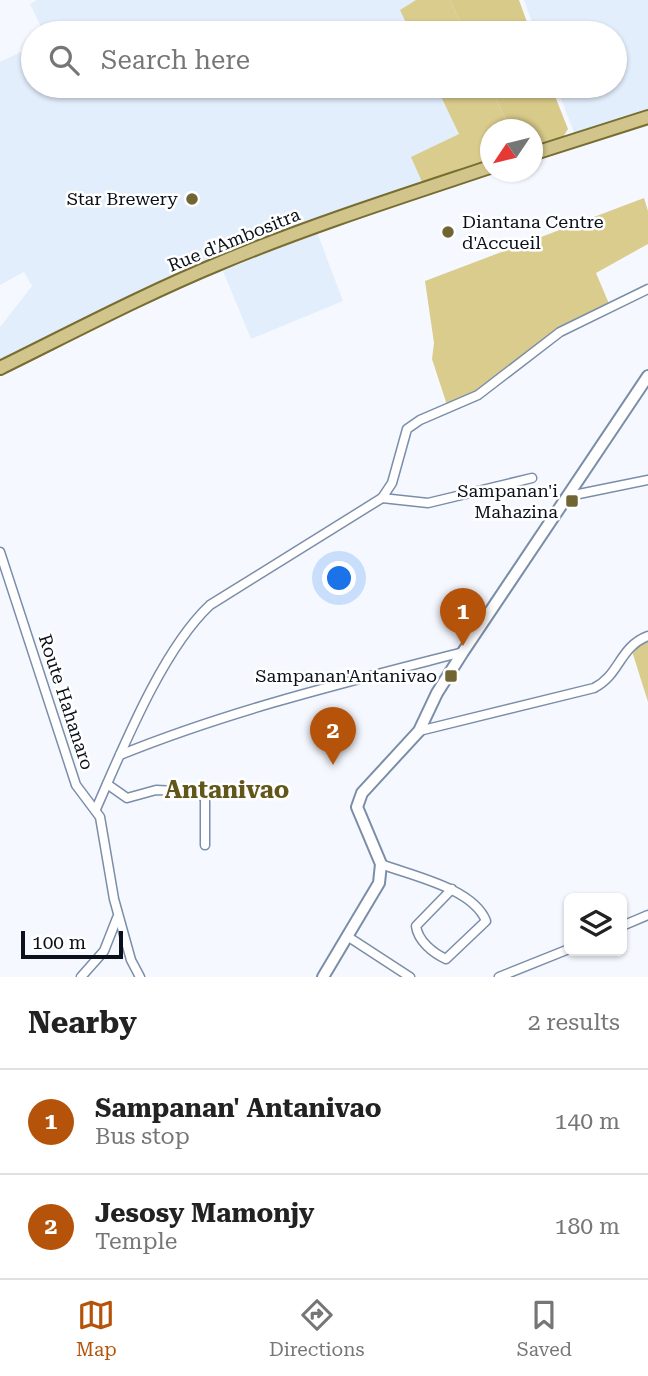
<!DOCTYPE html>
<html lang="en">
<head>
<meta charset="utf-8">
<style>
  :root { --surface:#fff; --page:#f2f2f2; --text:#222; --muted:#767676; --line:#e0e0e0; --accent:#b45309 }
  body { margin:0; font-family:"Roboto Serif",serif; background:var(--page); color:var(--text) }
  .controls { position:absolute; right:21px; bottom:21px; display:grid; overflow:hidden; border-radius:10px; box-shadow:0 2px 5px #0004 }
  .controls button { width:63px; height:63px; display:grid; place-items:center; padding:0; border:0; border-bottom:2px solid var(--line); background:var(--surface); color:var(--text); font:35px sans-serif }
  .compass { position:absolute; left:480px; top:119px; width:63px; height:63px; border-radius:50%; background:var(--surface); box-shadow:0 2px 5px #0004; rotate:235deg }
  .scale { position:absolute; left:21px; bottom:18px; width:102px; box-sizing:border-box; padding-left:7px; border:4px solid #0a111b; border-top:0; font-size:19px; line-height:24px; white-space:nowrap; color:#0a111b; -webkit-text-stroke:5px #fff; paint-order:stroke }
  .you { position:absolute; left:340px; top:579px; width:24px; height:24px; margin:-18px; border:5px solid #fff; border-radius:50%; background:#1a73e8; box-shadow:0 0 0 10px #1a73e833 }
  .badge { display:grid; place-items:center; width:46px; height:46px; border-radius:50%; background:var(--accent); color:#fff; font-size:23px; font-weight:700 }
  .pin { position:absolute; translate:-50% -58px; filter:drop-shadow(0 2px 4px #0008) }
  .pin::after { content:''; position:absolute; top:37px; width:24px; height:21px; background:inherit; clip-path:polygon(0 0,100% 0,50% 100%) }
  .list { margin:0; padding:0; list-style:none }
  h2 { display:flex; justify-content:space-between; align-items:center; height:91px; margin:0; padding:0 28px; font-size:30px }
  h2 small { font-size:23px; font-weight:400; color:var(--muted) }
  .list li { display:grid; grid-template-columns:46px 1fr auto; gap:21px; align-items:center; box-sizing:border-box; height:105px; padding:0 28px; border-top:2px solid var(--line) }
  .list b { display:block; font-size:26px; white-space:nowrap }
  .list p { margin:0; font-size:23px; white-space:nowrap; color:var(--muted) }
  .list em { font-size:23px; font-style:normal; color:var(--muted) }
  .icon { flex:none; width:38px; height:38px; fill:none; stroke:currentColor; stroke-width:2; stroke-linecap:round; stroke-linejoin:round }
  .map { position:relative; flex:none; width:648px; height:977px; overflow:hidden }
  .search { position:absolute; background:var(--surface); box-shadow:0 2px 5px #0004; left:21px; right:21px; top:21px; height:77px; display:flex; align-items:center; gap:18px; box-sizing:border-box; padding:0 24px; border-radius:38px; color:var(--muted); font-size:26px }
  .sheet { height:301px; background:var(--surface) }
  nav { display:flex; justify-content:space-around; align-items:center; box-sizing:border-box; height:98px; border-top:2px solid var(--line); background:var(--surface); font-size:19px; color:var(--muted) }
  nav a { display:grid; justify-items:center; gap:4px }
  nav .on { color:var(--accent) }
  .map>svg:first-child { display:block }
  .built { fill:#e3eefc }
  .green { fill:#dacc8d }
  .forest { fill:#d8ca89 }
  .lines { fill:none; stroke-linecap:round; stroke-linejoin:round }
  .street-casing { stroke:#7b8ea9; stroke-width:11 }
  .secondary-casing { stroke:#7b8ea9; stroke-width:14 }
  .primary-casing { stroke:#786d31; stroke-width:16 }
  .street { stroke:#fff; stroke-width:8 }
  .secondary { stroke:#fff; stroke-width:10 }
  .primary { stroke:#d2c58b; stroke-width:12 }
  .poi-dot { fill:#716633; stroke:#fff; stroke-width:2.5 }
  .labels { text-anchor:middle; stroke-width:5; stroke-linejoin:round; paint-order:stroke }
  .poi-label { font-size:18px; fill:#0a111b; stroke:#fff; text-anchor:end }
  .street-label { font-size:18px; fill:#0a111b; stroke:#fff }
  .district-label { font-size:24px; font-weight:bold; fill:#63561a; stroke:#fff }
</style>
</head>
<body>
<div class="map">
<svg width="648" height="977" viewBox="0 0 648 977">
  <rect width="100%" height="100%" fill="#f5f9ff"/>
  <g class="built">
    <path d="M37,0H445L460,33H44L30,4Z"/>
    <path d="M524,0H648V112L575,135L556,86H615V33H536Z"/>
    <path d="M33,46V86H485L490,130V162L309,220L180,276L0,364V327L32,286L24,272L0,285V62Z"/>
    <path d="M317,232L343,301L251,339L223,271Z"/>
  </g>
  <g class="green">
    <path d="M416,0H450L465,33H411L400,10Z"/>
    <path d="M436,86H490L510,129L490,130V163L423,184L411,157L459,134Z"/>
    <path d="M644,198L648,211V244L596,273L610,306L582,319L501,381L448,408L432,359L434,343L425,281Z"/>
    <path d="M648,641V702L631,648Z"/>
  </g>
  <g class="forest">
    <path d="M450,0H519L531,33H465Z"/>
    <path d="M490,86H551L568,129L561,140L533,150L532,130L510,129Z"/>
  </g>
  <g class="lines">
    <g class="street-casing">
      <g id="street">
        <path d="M569,496L648,480"/>
        <path d="M382,498L428,503L532,478"/>
        <path d="M0,552L76,785L100,817L114,899L131,960L140,977"/>
        <path d="M419,731L594,688C620,675 619,647 648,636"/>
        <path d="M120,755C231,710 347,682 463,652"/>
        <path d="M107,784L127,798L156,790L199,792L205,799V845"/>
        <path d="M96,809C123,748 162,650 210,605L382,498L392,483L407,429L420,420L478,395L560,332L648,289"/>
        <path d="M381,864C412,876 473,888 486,921L446,959C433,953 418,941 416,926L452,889"/>
        <path d="M622,926L648,915"/>
        <path d="M347,936L410,977"/>
        <path d="M81,977L104,951L117,918"/>
        <path d="M499,977L569,949"/>
      </g>
    </g>
    <g class="secondary-casing">
      <path id="secondary" d="M323,977L379,883L381,864L357,807L362,793L419,731L437,693L463,652L648,376"/>
    </g>
    <g class="primary-casing">
      <g id="primary">
        <path d="M532,154L648,117"/>
        <path d="M0,368C73,332 145,294 220,263C309,226 400,197 490,167"/>
      </g>
    </g>
    <use href="#street" class="street"/>
    <use href="#secondary" class="secondary"/>
    <use href="#primary" class="primary"/>
  </g>
  <g class="poi-dot">
    <circle cx="192" cy="199" r="7"/>
    <circle cx="448" cy="232" r="7"/>
    <rect x="565" y="494" width="14" height="14" rx="3.5"/>
    <rect x="444" y="669" width="14" height="14" rx="3.5"/>
  </g>
  <g class="labels">
    <g class="poi-label">
      <text x="178" y="205">Star Brewery</text>
      <text x="462" y="228" text-anchor="start">Diantana Centre<tspan x="462" dy="21">d'Accueil</tspan></text>
      <text x="558" y="497">Sampanan'i<tspan x="558" dy="21">Mahazina</tspan></text>
      <text x="437" y="682">Sampanan'Antanivao</text>
    </g>
    <g class="street-label">
      <text transform="translate(234 240) rotate(-22)" y="6">Rue d'Ambositra</text>
      <text transform="translate(66 702) rotate(72)" y="6">Route Hahanaro</text>
    </g>
    <g class="district-label">
      <text x="227" y="798">Antanivao</text>
    </g>
  </g>
</svg>
<div class="controls">
<button><svg class="icon" aria-label="layers" viewBox="0 0 24 24"><path d="M12 4l9 5-9 5-9-5zM3 14l9 5 9-5"/></svg></button>
</div>
<svg class="compass" viewBox="-18 -18 36 36"><path d="M0-13l5 13h-10z" fill="#e53935"/><path d="M0 13l5-13h-10z" fill="#767676"/></svg>
<div class="scale">100 m</div>
<div class="you"></div>
<div class="pin badge" style="left:463px;top:646px">1</div>
<div class="pin badge" style="left:333px;top:765px">2</div>
<div class="search"><svg class="icon" aria-label="search" viewBox="0 0 24 24"><circle cx="10" cy="10" r="6"/><path d="M15 15l6 6"/></svg>Search here</div>
</div>
<section class="sheet">
<h2>Nearby<small>2 results</small></h2>
<ul class="list">
<li><span class="badge">1</span><div><b>Sampanan' Antanivao</b><p>Bus stop</p></div><em>140 m</em></li>
<li><span class="badge">2</span><div><b>Jesosy Mamonjy</b><p>Temple</p></div><em>180 m</em></li>
</ul>
</section>
<nav>
<a class="on"><svg class="icon" aria-label="map" viewBox="0 0 24 24"><path d="M3 6l6-2 6 2 6-2v14l-6 2-6-2-6 2zM9 4v14M15 6v14"/></svg>Map</a>
<a><svg class="icon" aria-label="directions" viewBox="0 0 24 24"><path d="M12 3l9 9-9 9-9-9zM9 14v-3h6M13 9l2 2-2 2"/></svg>Directions</a>
<a><svg class="icon" aria-label="saved" viewBox="0 0 24 24"><path d="M7 4h10v16l-5-4-5 4z"/></svg>Saved</a>
</nav>
</body>
</html>
